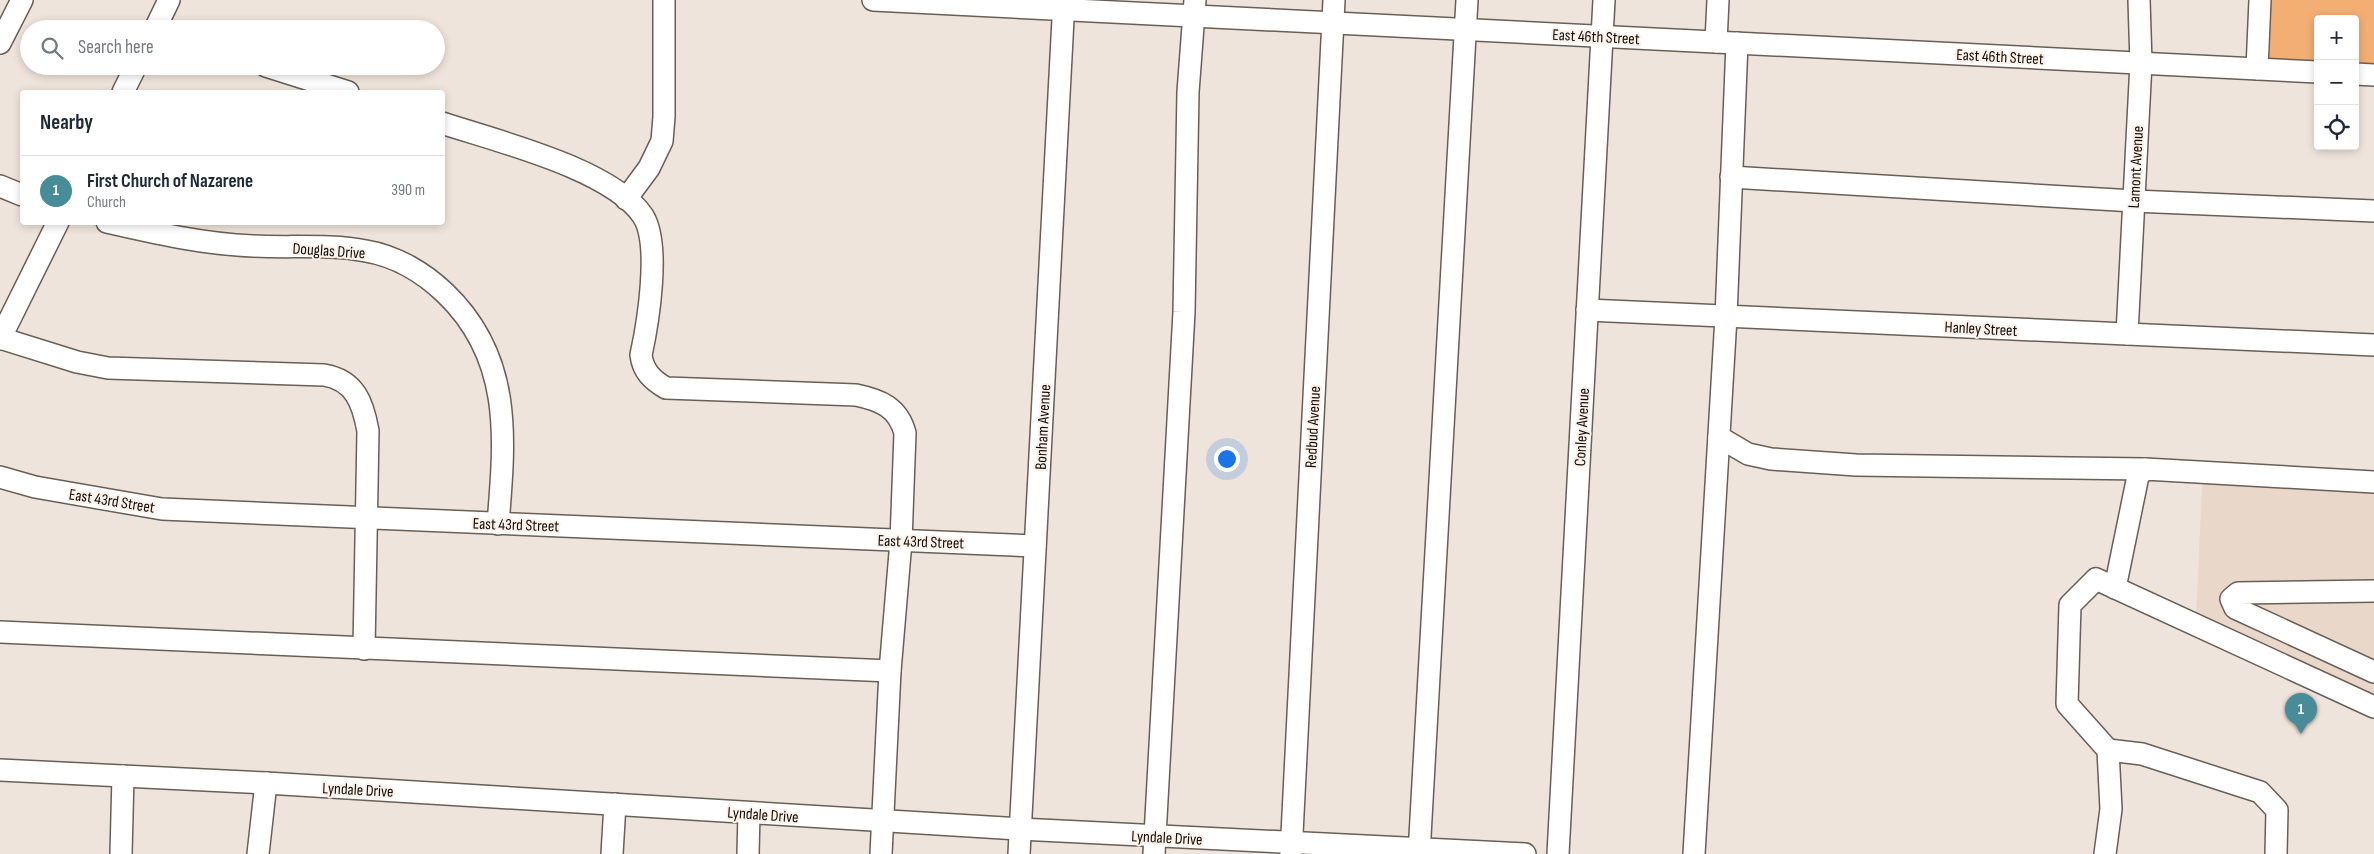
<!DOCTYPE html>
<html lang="en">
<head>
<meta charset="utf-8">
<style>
  :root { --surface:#fff; --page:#f2f2f3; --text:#1f2937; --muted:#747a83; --line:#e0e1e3; --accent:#478c98 }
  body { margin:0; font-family:"Sofia Sans Condensed",sans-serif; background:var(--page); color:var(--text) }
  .controls { position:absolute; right:15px; top:15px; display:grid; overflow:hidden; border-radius:5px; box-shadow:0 2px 8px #0003 }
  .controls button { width:45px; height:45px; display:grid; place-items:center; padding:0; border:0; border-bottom:1px solid var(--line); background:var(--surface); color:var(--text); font:25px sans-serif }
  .you { position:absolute; left:1226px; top:458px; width:18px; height:18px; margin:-12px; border:4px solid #fff; border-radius:50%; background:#1a73e8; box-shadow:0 0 0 8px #1a73e833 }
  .badge { display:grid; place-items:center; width:32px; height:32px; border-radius:50%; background:var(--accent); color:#fff; font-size:16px; font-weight:700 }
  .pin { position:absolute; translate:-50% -41px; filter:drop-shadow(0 1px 2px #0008) }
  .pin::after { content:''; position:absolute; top:26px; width:18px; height:15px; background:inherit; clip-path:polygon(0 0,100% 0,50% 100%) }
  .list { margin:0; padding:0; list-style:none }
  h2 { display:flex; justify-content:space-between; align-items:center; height:65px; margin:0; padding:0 20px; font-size:21px }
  h2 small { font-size:16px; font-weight:400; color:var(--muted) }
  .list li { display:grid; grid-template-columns:32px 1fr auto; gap:15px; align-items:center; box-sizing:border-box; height:70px; padding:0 20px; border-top:1px solid var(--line) }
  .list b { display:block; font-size:19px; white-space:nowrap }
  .list p { margin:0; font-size:16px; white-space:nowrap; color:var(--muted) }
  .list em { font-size:16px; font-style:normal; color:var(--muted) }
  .icon { flex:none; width:28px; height:28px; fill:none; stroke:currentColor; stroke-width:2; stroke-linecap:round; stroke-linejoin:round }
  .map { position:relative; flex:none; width:2374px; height:854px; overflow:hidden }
  .search { position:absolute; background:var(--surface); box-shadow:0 2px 8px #0003; left:20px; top:20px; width:425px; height:55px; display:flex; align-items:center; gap:12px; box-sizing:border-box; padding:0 18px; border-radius:28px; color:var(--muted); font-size:19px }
  .panel { position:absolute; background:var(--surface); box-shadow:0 2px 8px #0003; left:20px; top:90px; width:425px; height:135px; border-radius:5px }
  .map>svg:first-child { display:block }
  .built { fill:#e9d7c9 }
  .green { fill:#f3ae74 }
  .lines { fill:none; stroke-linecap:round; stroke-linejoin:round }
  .minor-casing { stroke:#685f57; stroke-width:24 }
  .minor { stroke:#fff; stroke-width:21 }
  .labels { text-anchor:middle; stroke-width:4; stroke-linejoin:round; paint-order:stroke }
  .street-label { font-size:16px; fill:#100c09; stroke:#fdf1e8 }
</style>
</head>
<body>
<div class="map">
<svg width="2374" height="854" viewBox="0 0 2374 854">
  <rect width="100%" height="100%" fill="#efe4db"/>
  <path class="built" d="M2203,469L2374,479V702L2196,615Z"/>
  <path class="green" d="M2260,0H2374V76L2355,75V19H2318V73L2258,69Z"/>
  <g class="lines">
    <g class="minor-casing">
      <g id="minor">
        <path d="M873,0L2318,72"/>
        <path d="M155,29L169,0"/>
        <path d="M1716,42L1718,0"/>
        <path d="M0,43L22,0"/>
        <path d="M266,66L348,92"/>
        <path d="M2257,69L2260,0"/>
        <path d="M2355,74L2374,75"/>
        <path d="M123,92L136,66"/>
        <path d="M442,123C496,141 612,169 643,216C661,244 648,323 641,355C643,371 652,380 666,388L856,395C880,400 898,407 905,433L901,541L890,671L881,854"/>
        <path d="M1731,177L2134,201L2374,211"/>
        <path d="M0,186L22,195"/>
        <path d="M626,199L649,168L662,141L664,117V0"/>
        <path d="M107,222C155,233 203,244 253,246C290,248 329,244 366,251C396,256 424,273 445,293C513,358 505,438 498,524"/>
        <path d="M1587,310L2374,345"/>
        <path d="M2127,334L2141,63L2139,0"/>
        <path d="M0,338L77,362L108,368L324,375C355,380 363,403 368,431L364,649"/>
        <path d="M0,339L58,222"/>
        <path d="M1719,437L1748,454L1771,459L1856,465L2145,469"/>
        <path d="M0,477L35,487L162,509L1035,546"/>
        <path d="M2115,588L2138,476L2145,469L2374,482"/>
        <path d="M2374,591L2238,593L2231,599L2235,608L2374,672"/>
        <path d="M0,632L890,671"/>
        <path d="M2108,750L2142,754L2260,792L2277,810L2276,854"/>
        <path d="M0,770L266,783L1020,829L1525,854"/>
        <path d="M121,854L123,776"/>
        <path d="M258,854L266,783"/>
        <path d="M612,854L615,804"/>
        <path d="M748,854L749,813"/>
        <path d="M1019,854L1064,0"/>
        <path d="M1154,854L1184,312L1188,92L1195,0"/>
        <path d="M1291,854L1334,0"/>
        <path d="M1419,854L1467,0"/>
        <path d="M1558,854L1604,0"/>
        <path d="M1694,854L1726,317L1737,43"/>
        <path d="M2105,854L2111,809L2108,750L2067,704L2070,605L2096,579L2374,707"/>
      </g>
    </g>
    <use href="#minor" class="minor"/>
  </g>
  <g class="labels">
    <g class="street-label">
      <text transform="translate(1596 36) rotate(3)" y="6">East 46th Street</text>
      <text transform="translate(2000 56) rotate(3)" y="6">East 46th Street</text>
      <text transform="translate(2135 167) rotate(-87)" y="6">Lamont Avenue</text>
      <text transform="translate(329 250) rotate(4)" y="6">Douglas Drive</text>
      <text transform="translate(1981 328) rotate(3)" y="6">Hanley Street</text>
      <text transform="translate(1042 427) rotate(-87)" y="6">Bonham Avenue</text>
      <text transform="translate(1312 427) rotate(-87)" y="6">Redbud Avenue</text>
      <text transform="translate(1581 427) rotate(-87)" y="6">Conley Avenue</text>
      <text transform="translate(112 500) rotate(9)" y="6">East 43rd Street</text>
      <text transform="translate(516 524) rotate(2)" y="6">East 43rd Street</text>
      <text transform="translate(921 541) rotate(2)" y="6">East 43rd Street</text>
      <text transform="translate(358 789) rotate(3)" y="6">Lyndale Drive</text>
      <text transform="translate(763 814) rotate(4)" y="6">Lyndale Drive</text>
      <text transform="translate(1167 837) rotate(3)" y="6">Lyndale Drive</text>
    </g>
  </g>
</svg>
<div class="controls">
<button>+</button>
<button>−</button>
<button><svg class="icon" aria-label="locate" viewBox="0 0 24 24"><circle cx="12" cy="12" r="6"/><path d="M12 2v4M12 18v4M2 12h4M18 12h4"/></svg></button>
</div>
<div class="you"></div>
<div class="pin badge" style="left:2301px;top:734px">1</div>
<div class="search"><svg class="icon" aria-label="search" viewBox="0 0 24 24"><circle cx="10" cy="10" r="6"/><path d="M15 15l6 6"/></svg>Search here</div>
<section class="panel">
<h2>Nearby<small></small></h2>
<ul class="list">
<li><span class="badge">1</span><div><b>First Church of Nazarene</b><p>Church</p></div><em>390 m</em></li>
</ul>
</section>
</div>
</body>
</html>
